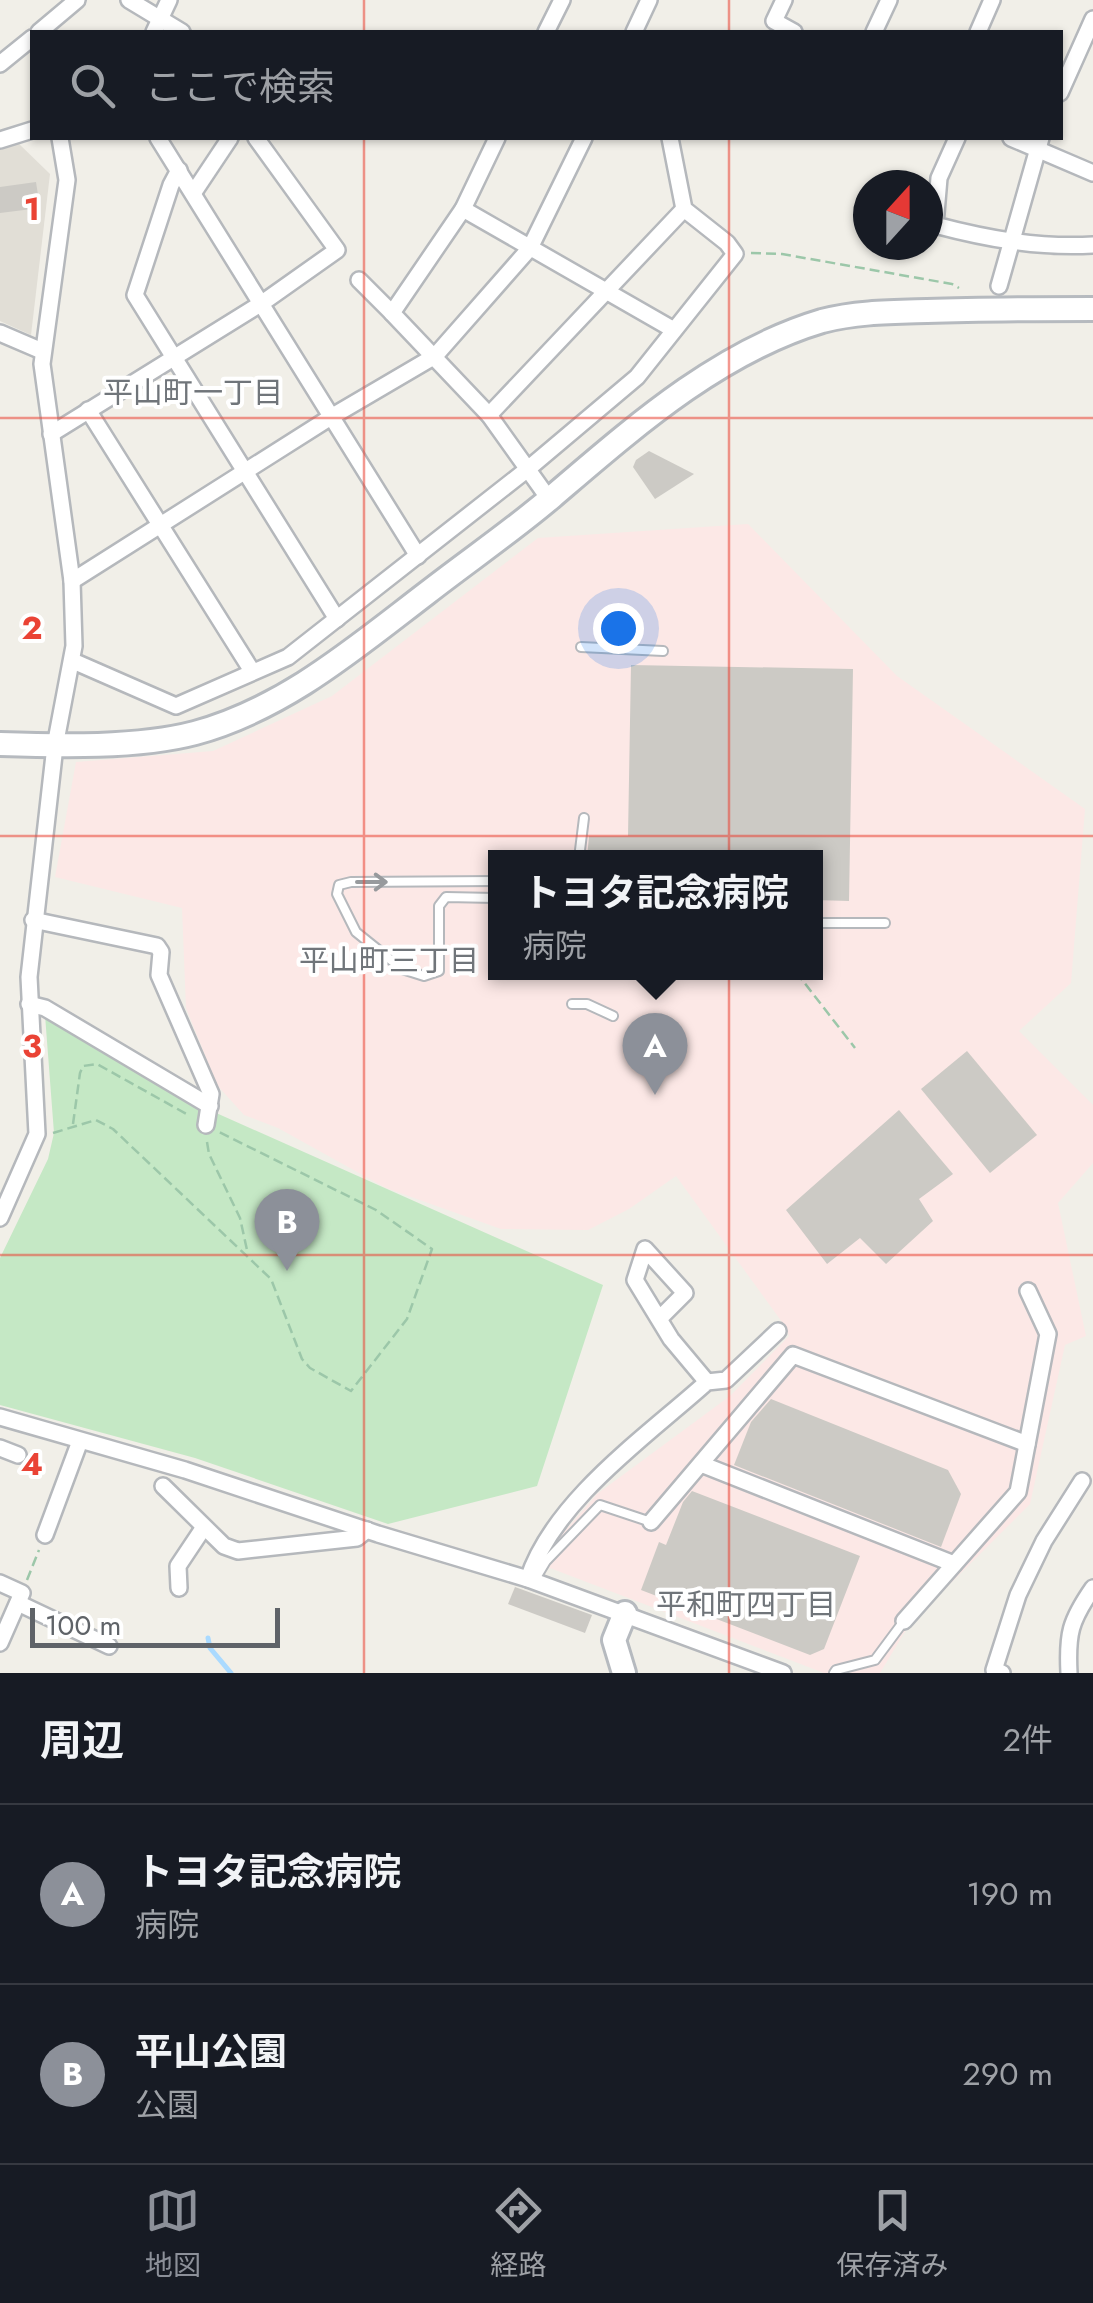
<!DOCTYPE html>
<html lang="ja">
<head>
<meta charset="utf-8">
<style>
  :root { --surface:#171b24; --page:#20242c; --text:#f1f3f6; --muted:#9ea1a6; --line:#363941; --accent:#8c9099 }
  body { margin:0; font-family:Jost,"Noto Sans JP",sans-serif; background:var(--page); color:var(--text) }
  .compass { position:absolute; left:853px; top:170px; width:90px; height:90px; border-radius:50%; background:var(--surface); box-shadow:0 2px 8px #0004; rotate:21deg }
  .scale { position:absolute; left:30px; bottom:25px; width:250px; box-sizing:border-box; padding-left:10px; border:5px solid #5f6368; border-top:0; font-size:28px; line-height:35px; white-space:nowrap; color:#5f6368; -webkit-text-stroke:8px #fff; paint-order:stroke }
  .you { position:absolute; left:618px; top:628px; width:35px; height:35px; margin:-25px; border:8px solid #fff; border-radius:50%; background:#1a73e8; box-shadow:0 0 0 15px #1a73e833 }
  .badge { display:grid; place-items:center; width:65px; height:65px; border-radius:50%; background:var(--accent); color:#fff; font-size:32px; font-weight:700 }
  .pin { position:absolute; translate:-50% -82px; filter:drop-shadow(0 2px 5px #0008) }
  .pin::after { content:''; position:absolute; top:52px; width:35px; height:30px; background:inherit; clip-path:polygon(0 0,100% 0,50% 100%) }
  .popup { position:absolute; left:488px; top:850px; width:335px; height:130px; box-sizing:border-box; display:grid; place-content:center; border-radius:0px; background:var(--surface); filter:drop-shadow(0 2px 8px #0005); font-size:32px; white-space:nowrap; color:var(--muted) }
  .popup b { font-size:38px; color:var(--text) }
  .popup::after { content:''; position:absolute; left:50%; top:100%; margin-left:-20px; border:20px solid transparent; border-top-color:var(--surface) }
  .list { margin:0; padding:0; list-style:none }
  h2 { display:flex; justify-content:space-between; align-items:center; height:130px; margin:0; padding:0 40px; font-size:42px }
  h2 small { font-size:32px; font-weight:400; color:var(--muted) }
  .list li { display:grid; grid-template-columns:65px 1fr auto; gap:30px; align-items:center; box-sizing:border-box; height:180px; padding:0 40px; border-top:2px solid var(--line) }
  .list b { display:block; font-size:38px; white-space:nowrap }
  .list p { margin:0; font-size:32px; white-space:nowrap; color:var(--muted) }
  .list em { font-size:32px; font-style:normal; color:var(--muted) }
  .icon { flex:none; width:55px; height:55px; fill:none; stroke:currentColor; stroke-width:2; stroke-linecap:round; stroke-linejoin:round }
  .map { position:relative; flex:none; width:1093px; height:1673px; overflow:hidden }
  .search { position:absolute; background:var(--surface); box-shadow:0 2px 8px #0004; left:30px; right:30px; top:30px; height:110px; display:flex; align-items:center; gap:25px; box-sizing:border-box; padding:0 35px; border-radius:0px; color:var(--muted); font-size:38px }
  .sheet { height:490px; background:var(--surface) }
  nav { display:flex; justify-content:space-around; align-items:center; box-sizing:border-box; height:140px; border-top:2px solid var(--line); background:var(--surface); font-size:28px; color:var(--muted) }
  nav a { display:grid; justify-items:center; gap:5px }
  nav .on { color:var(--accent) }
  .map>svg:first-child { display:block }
  .education { fill:#e1ded6 }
  .medical { fill:#fce8e6; fill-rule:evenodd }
  .green { fill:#c5e8c5 }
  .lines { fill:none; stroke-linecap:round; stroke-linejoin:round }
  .stream { stroke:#aadaff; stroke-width:5 }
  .building { fill:#cccac5 }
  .lane-casing { stroke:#b5b8bc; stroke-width:12 }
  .street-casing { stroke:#b5b8bc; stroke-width:20 }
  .secondary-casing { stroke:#b6babf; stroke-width:28 }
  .path { stroke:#9cc7a9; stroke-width:2.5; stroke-dasharray:10 5; stroke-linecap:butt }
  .lane { stroke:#fff; stroke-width:8 }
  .street { stroke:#fff; stroke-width:15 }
  .secondary { stroke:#fff; stroke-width:22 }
  .oneway { stroke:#979a9d }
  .grid { fill:none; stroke:#ea4335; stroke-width:2.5; stroke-opacity:0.55 }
  .labels { text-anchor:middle; stroke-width:8; stroke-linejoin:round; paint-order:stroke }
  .neighbourhood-label { font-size:30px; fill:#70757a; stroke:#fff }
  .grid-label { font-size:32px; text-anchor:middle; font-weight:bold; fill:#ea4335; stroke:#fff; stroke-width:8; stroke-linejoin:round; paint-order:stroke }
</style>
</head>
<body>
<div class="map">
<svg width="1093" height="1673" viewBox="0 0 1093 1673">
  <rect width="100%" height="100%" fill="#f1efe8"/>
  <path class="education" d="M17,142L50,174L31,335L0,321V148Z"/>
  <path class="medical" d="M748,524L897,676L1085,809L1071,983L1019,1031L1093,1105V1163L1058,1203L1086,1336L1065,1345L1030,1504L909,1625L880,1673H824L537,1563L597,1494L730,1396L789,1336L782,1322L676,1176L629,1209L588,1230L501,1229L386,1188L278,1128L244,1115L217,1085L186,1008L182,908L55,877L76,762L213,751L332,696L538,538ZM495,858H815V972H495Z"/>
  <path class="green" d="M45,1015L205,1108L603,1285L537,1486L388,1524L195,1458L0,1405V1258L48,1159L54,1133Z"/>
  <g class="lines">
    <path class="stream" d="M208,1638L210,1648L231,1673"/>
  </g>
  <g class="building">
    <path d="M36,182L40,208L0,213V187Z"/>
    <path d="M649,451L694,474L655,499L633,467L636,460Z"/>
    <path d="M631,665L853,669L849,901L815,900V858H587L589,836H628Z"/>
    <path d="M967,1051L1037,1135L990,1173L921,1089Z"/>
    <path d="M899,1110L953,1174L919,1199L933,1221L886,1264L860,1238L827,1264L786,1210Z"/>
    <path d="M771,1399L948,1470L961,1494L941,1547L734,1465L751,1422Z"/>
    <path d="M692,1491L860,1556L824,1649L810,1655L641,1590L659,1542L666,1545L683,1502Z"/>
    <path d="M515,1587L592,1615L585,1633L508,1604Z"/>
  </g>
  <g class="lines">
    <g class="lane-casing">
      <g id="lane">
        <path d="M581,647L663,651"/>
        <path d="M579,858L584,818"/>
        <path d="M495,881L351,882L339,885L337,894L356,932L402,969L424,976L439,971V906L446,897L495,898"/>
        <path d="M815,923H885"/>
        <path d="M572,1004H587L613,1016"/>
        <path d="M534,1581L546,1561L600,1505L651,1522"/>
        <path d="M834,1673L836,1670L875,1660L904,1621"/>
      </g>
    </g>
    <g class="street-casing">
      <g id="street">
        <path d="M129,0L182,32"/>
        <path d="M784,0L774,21L794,32"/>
        <path d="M39,32L77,0"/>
        <path d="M154,32L169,0"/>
        <path d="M546,32L562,0"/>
        <path d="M634,32L649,0"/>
        <path d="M874,32L889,0"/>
        <path d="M978,32L992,0"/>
        <path d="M0,64L32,38"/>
        <path d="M1060,93L1093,19"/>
        <path d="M158,138L418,556"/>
        <path d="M497,138L463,209L392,313L489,415L549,499"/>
        <path d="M957,138L939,178L935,225C988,239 1038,248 1093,245"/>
        <path d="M1011,138L1093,173"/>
        <path d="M0,140L32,130"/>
        <path d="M179,170L171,185L135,295L337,619"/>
        <path d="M194,192L230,138"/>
        <path d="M463,209L674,330"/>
        <path d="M359,280L392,313"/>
        <path d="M999,286L1041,138"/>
        <path d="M0,333L42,351"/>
        <path d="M88,410L252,671"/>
        <path d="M489,415L684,209"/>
        <path d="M51,434L262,303L337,250L256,138"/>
        <path d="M72,581L331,417L435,356L530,248L584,138"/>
        <path d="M73,661L176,706L288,657L529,468L637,377L735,254L727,243L684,209L670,138"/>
        <path d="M33,920L157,946L161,952L159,975L211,1094L206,1125"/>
        <path d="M29,1004L45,1008L210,1106"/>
        <path d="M0,1218L37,1134L29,977L55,746L74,646L72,581L42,364L67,180L60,138"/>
        <path d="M659,1319L685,1293L645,1249L635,1280L671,1339L707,1382"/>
        <path d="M0,1417L185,1470L378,1534L528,1579L783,1673"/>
        <path d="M0,1448L18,1455"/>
        <path d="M701,1464L954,1564"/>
        <path d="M163,1486L224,1546L238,1551L357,1538L367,1530"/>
        <path d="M651,1522L793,1355L1027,1444"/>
        <path d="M45,1535L80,1441"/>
        <path d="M528,1579C554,1500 647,1436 707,1382L726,1380L778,1331"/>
        <path d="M0,1583L22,1593L0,1643"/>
        <path d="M179,1588L178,1566L204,1527"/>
        <path d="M18,1603L109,1646"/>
        <path d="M904,1621L1018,1492L1048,1334L1028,1291"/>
        <path d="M1002,1673L994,1670L1018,1595L1044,1541L1082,1481"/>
        <path d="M1069,1673C1067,1634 1070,1621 1093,1588"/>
      </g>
    </g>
    <g class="secondary-casing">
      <g id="secondary">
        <path d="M0,744C59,746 138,748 195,733C284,709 355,648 427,593C468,561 512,531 552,497C633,428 718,352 822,321C856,312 892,312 927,311C982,309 1038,309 1093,309"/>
        <path d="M624,1673L614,1640L625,1613"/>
      </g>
    </g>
    <g class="path">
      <path d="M751,253L782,254L952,284L959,288"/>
      <path d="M796,972L855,1048"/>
      <path d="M73,1124L80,1073L83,1066L97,1064L190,1116"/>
      <path d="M53,1133L96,1120L113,1129L271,1279L302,1359L310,1368L351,1391L407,1319L432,1249L376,1210L219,1132"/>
      <path d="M207,1142L209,1154L240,1218L247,1250"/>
      <path d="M27,1580L39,1550"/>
    </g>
    <use href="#lane" class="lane"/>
    <use href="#street" class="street"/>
    <use href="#secondary" class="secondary"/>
  </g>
  <defs><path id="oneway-shaft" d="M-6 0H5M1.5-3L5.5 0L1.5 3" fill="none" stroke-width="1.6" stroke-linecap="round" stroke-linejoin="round" transform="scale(2.5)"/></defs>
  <use class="oneway" href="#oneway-shaft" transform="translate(372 882)"/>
  <path class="grid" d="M364,0V32M729,0V32M364,138V1673M729,138V1673M0,418H1093M0,836H1093M0,1255H1093"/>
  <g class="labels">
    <g class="neighbourhood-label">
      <text x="193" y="403">平山町一丁目</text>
      <text x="389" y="971">平山町三丁目</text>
      <text x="746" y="1615">平和町四丁目</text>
    </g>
  </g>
  <g class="grid-label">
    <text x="32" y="220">1</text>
    <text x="32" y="639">2</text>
    <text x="32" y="1057">3</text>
    <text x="32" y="1475">4</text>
  </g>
</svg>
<svg class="compass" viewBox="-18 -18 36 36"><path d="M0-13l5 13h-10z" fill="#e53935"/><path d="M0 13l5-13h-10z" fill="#9ea1a6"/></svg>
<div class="scale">100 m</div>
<div class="you"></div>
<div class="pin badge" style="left:655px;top:1095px">A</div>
<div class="popup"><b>トヨタ記念病院</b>病院</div>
<div class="pin badge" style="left:287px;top:1271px">B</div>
<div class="search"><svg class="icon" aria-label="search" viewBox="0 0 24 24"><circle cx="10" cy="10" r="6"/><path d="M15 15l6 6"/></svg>ここで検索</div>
</div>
<section class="sheet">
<h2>周辺<small>2件</small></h2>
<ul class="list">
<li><span class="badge">A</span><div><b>トヨタ記念病院</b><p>病院</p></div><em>190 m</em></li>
<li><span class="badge">B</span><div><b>平山公園</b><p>公園</p></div><em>290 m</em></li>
</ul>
</section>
<nav>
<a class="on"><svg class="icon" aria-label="map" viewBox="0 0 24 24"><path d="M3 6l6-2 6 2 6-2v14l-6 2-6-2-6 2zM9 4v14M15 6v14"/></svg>地図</a>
<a><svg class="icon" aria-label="directions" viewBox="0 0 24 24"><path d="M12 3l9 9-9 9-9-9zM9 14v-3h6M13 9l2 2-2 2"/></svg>経路</a>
<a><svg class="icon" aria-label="saved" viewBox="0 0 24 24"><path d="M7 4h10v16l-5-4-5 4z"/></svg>保存済み</a>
</nav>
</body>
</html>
